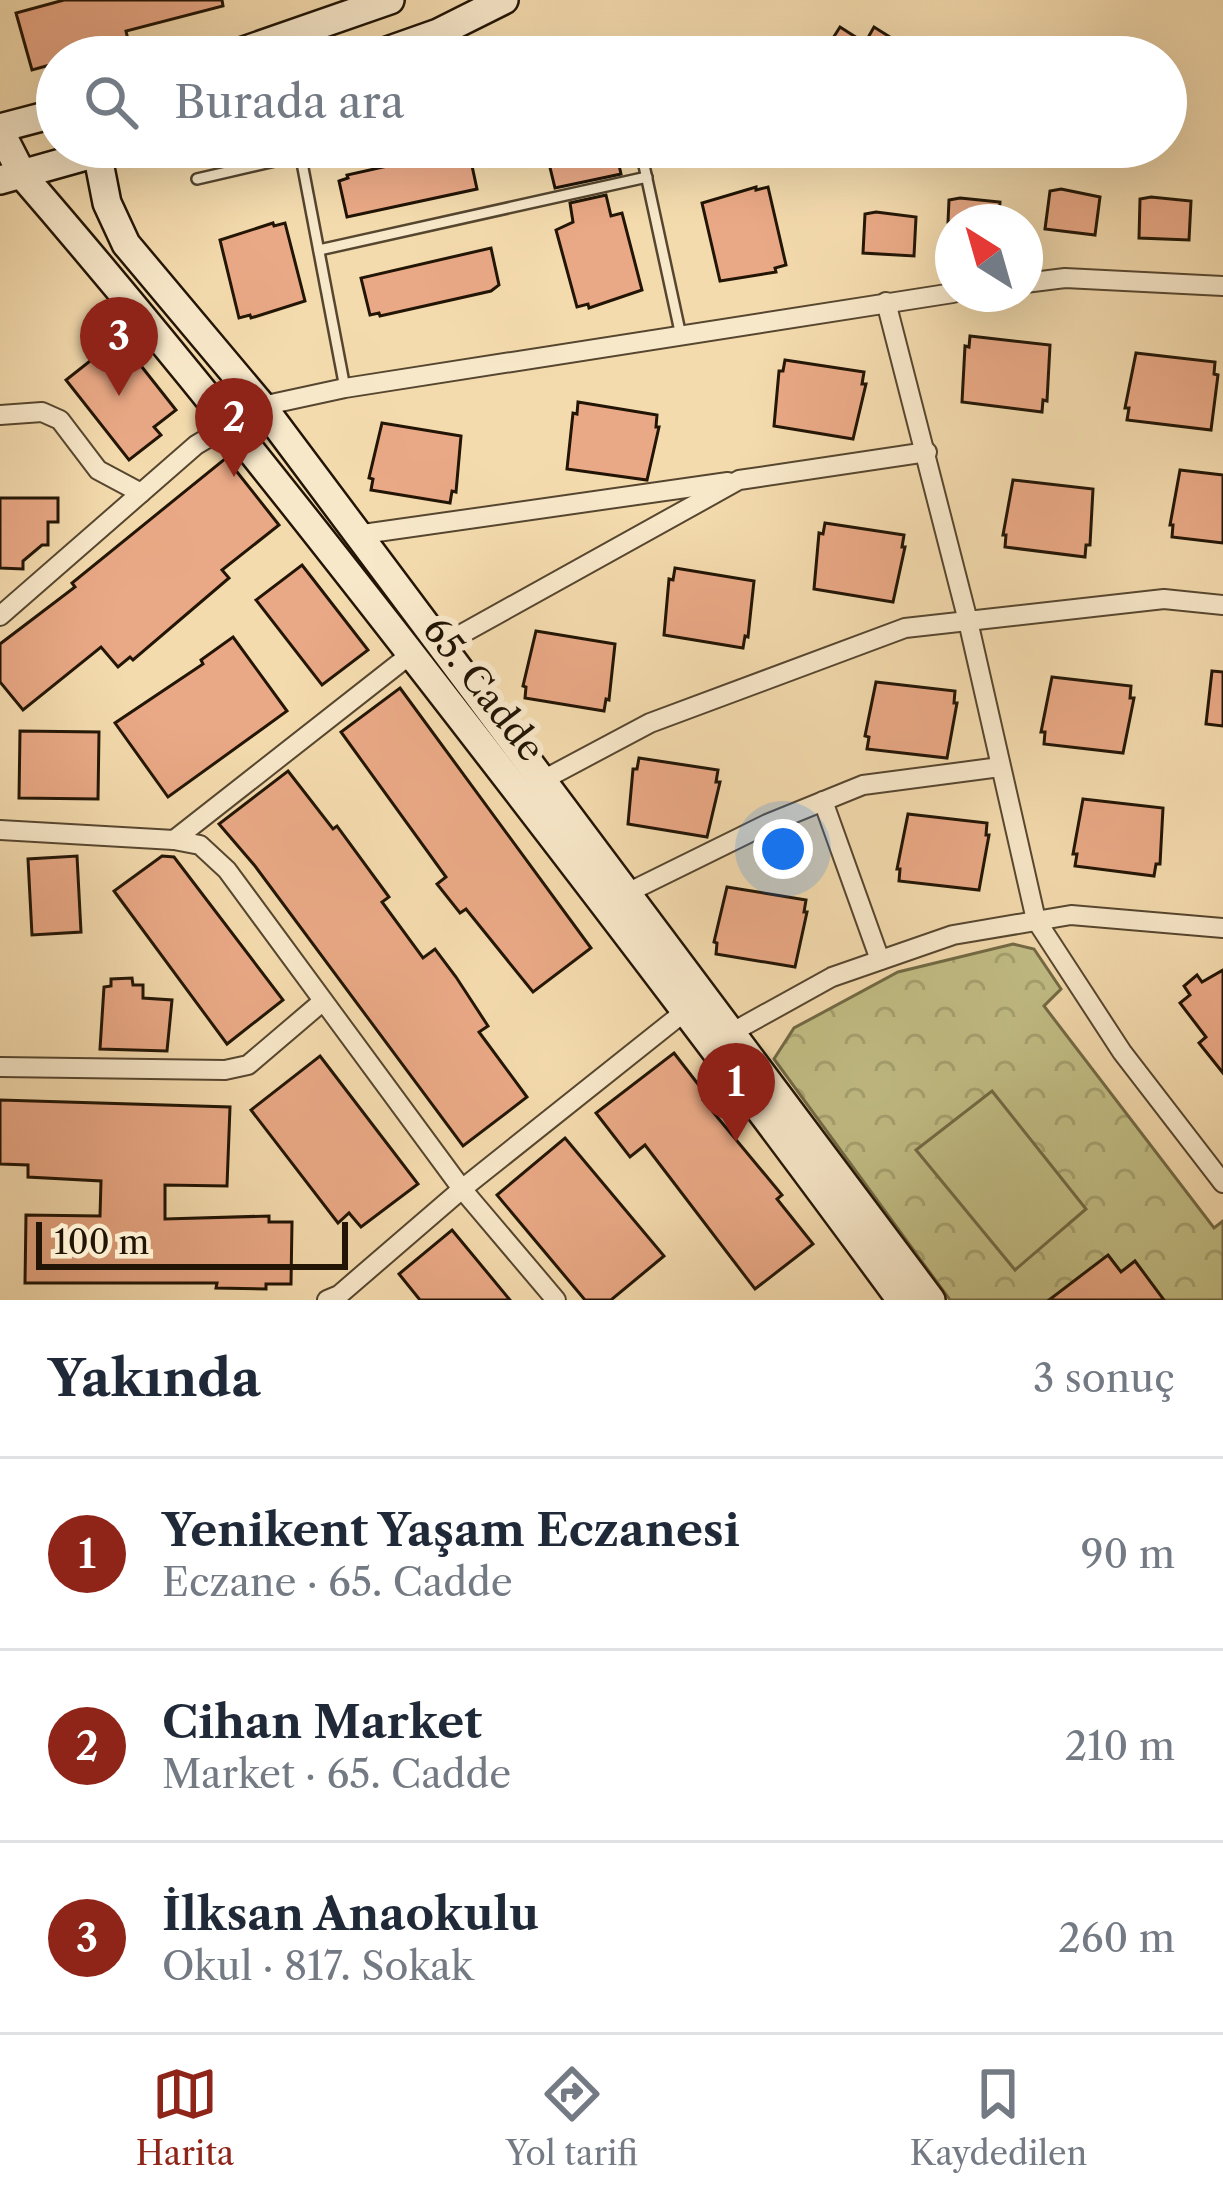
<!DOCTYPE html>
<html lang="tr">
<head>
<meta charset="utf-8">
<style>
  :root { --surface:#fff; --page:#f6f6f7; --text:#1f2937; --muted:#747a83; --line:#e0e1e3; --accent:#8f2418 }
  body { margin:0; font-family:"Libre Caslon Text",serif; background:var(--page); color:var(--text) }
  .compass { position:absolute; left:935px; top:204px; width:108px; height:108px; border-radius:50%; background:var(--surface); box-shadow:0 12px 48px #0002; rotate:323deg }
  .scale { position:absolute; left:36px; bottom:30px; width:312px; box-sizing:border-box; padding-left:12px; border:6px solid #221505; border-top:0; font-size:33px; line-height:42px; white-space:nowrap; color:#221505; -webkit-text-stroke:9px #f8e8ca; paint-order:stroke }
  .you { position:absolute; left:783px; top:849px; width:42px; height:42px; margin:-30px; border:9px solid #fff; border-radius:50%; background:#1a73e8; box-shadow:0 0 0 18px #1a73e833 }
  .badge { display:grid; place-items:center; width:78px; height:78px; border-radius:50%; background:var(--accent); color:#fff; font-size:39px; font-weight:700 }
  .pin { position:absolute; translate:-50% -99px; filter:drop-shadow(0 3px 6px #0008) }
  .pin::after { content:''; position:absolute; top:63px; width:42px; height:36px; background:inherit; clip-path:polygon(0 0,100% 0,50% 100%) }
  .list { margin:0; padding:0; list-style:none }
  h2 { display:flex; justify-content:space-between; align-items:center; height:156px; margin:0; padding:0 48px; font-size:51px }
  h2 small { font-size:39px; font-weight:400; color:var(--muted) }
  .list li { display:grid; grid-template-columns:78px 1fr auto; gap:36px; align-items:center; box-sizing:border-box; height:192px; padding:0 48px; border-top:3px solid var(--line) }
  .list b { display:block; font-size:45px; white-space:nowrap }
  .list p { margin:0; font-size:39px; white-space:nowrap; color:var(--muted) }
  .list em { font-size:39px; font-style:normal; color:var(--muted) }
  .icon { flex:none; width:66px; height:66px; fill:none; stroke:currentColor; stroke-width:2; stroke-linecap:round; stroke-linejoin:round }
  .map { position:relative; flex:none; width:1223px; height:1300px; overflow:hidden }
  .search { position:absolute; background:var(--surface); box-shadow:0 12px 48px #0002; left:36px; right:36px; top:36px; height:132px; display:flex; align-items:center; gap:30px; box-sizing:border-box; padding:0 42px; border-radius:66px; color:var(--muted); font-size:45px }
  .sheet { height:732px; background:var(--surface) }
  nav { display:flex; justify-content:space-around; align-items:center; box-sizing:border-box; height:168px; border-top:3px solid var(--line); background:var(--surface); font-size:33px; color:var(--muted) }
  nav a { display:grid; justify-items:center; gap:6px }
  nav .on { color:var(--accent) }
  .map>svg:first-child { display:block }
  .park { fill:url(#park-crowns); stroke:#726a45; stroke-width:3 }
  .pitch { fill:#c2be85; stroke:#726a45; stroke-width:3 }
  .building { fill:#eaa986; stroke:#221505; stroke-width:3 }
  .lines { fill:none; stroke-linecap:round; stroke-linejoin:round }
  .lane-casing { stroke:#56462f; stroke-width:14 }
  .street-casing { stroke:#56462f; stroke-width:22 }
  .secondary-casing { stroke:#221505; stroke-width:32 }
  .lane { stroke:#f8e8ca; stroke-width:9 }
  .street { stroke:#f8e8ca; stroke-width:18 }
  .secondary { stroke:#f8e8ca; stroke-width:27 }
  .labels { text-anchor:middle; stroke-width:12; stroke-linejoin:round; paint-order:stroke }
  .street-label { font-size:36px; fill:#221505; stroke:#f8e8ca }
</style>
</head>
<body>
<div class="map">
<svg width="1223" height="1300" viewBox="0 0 1223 1300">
  <defs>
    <pattern id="park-crowns" width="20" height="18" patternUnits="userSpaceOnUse" patternTransform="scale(3)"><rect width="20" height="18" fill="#c2be85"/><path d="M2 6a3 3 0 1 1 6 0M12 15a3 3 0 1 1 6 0" fill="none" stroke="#a6a271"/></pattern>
  </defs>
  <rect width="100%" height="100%" fill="#f4dbae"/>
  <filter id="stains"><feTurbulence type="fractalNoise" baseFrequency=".00167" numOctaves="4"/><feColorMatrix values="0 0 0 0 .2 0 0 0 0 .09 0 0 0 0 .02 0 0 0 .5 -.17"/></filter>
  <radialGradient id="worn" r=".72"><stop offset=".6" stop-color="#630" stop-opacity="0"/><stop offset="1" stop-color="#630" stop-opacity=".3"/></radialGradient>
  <path class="park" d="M1013,944L1034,949L1061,989L1044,1006L1214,1228L1223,1221V1300H950L774,1059L794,1028L898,972Z"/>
  <path class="pitch" d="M992,1091L1086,1209L1015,1270L916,1150Z"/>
  <g class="building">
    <path d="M64,0H222L223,6L126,31L129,44L80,57H57V63L32,70L16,13Z"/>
    <path d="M840,27L865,43L874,27L922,57H821Z"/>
    <path d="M545,147H615L621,174L555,188Z"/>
    <path d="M459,150V154L469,152L477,189L347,217L339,181L348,178L347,175Z"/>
    <path d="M756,187V190L768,187L786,265L775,268L776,272L720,281L702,203Z"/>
    <path d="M1061,189L1100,197L1095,235L1045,229L1050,191Z"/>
    <path d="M606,195L611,216L622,213L642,290L589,308L588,304L577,307L556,230L573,222L570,203Z"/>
    <path d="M1151,197L1191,201L1189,240L1139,238L1140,199Z"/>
    <path d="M960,198L1000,202L999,222H948L949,200Z"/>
    <path d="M876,212L916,217L914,256L863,253L865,214Z"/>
    <path d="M273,223L274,226L285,223L305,301L251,318L250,315L239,318L220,240Z"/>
    <path d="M491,248L499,285L491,291L380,316L379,313L370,315L361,278Z"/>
    <path d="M970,336L1050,345L1047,401L1043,400L1042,412L962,402L965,346L969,347Z"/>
    <path d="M119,338L176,410L154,427L161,435L129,460L66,380Z"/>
    <path d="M1136,353L1215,362L1214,374L1218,375L1211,430L1127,420L1129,408H1125Z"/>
    <path d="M785,360L864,372L862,384H866L853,439L774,426L779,371H783Z"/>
    <path d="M578,402L657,415L656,427H659L647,480L567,469L573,413L577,414Z"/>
    <path d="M382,423L461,436L456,492L452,491L450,503L371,490L373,479L369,478Z"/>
    <path d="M226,458L279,525L222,570L229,578L133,660L130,657L118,667L101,647L23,710L0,682V644L75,587L72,583Z"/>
    <path d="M1180,470L1223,475V543L1172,537L1173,525H1170Z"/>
    <path d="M1013,480L1093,489L1090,545H1086L1085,557L1005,547L1006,535H1003Z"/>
    <path d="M0,498H58V522H48V545H42L23,561V569L0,568Z"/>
    <path d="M825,523L904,535L902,547H905L893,602L814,589L819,533L823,534Z"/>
    <path d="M302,565L368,650L322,685L256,600Z"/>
    <path d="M675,568L754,581L748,637L745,636L743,648L664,635L669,579L673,580Z"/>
    <path d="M536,631L615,644L609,700L606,699L604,711L525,698L526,687L523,686Z"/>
    <path d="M233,637L287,711L168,797L115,723L203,664L201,660Z"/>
    <path d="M1212,671L1223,672V726L1206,724Z"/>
    <path d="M1052,677L1131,686L1130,698H1134L1123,753L1044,744L1045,732H1041Z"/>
    <path d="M876,682L955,691L954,703H957L947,758L867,749L869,737L865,736Z"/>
    <path d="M400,688L591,948L533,992L466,909L460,913L437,884L446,877L341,732Z"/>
    <path d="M20,731L99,732L98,799L19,798Z"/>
    <path d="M639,758L718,770L716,782H720L707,837L628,824L633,769H637Z"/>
    <path d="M288,771L333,829L337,826L389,897L382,902L423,958L435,949L456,977L488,1026L479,1032L527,1097L463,1146L255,866L219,824Z"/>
    <path d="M1083,799L1163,808L1160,864H1156L1154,876L1075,866L1077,854H1073Z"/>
    <path d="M908,814L987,823L986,835H989L979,890L899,881L900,869H897Z"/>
    <path d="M77,856L81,932L32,935L28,859Z"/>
    <path d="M162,856L174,857L283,1000L227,1044L114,891Z"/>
    <path d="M727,887L806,900L804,912H807L795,967L716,954L717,943L714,942Z"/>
    <path d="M1223,970V1073L1199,1043L1206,1037L1180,1003L1190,995L1184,986L1197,975L1202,982Z"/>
    <path d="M132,978L133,985H143V998L172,1000L167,1051L100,1049L104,987L111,986V979Z"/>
    <path d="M674,1053L708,1097L703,1100L782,1195L777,1199L813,1244L755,1289L645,1145L630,1157L596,1113Z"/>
    <path d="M320,1056L418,1184L361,1227L349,1213L338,1223L251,1110Z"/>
    <path d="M0,1100L230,1107L227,1186L165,1185V1219L269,1216V1222H292L291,1284H266V1289L216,1288L217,1283H25L26,1215L100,1216L101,1181L28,1177V1165L0,1164Z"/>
    <path d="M565,1138L664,1256L611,1300H585L497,1195Z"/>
    <path d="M452,1230L510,1300H420L399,1274Z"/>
    <path d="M1108,1255L1121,1272L1135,1261L1164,1300H1049Z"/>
  </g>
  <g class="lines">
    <g class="lane-casing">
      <g id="lane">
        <path d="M299,147L345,388"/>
        <path d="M640,147L681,336"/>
        <path d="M197,179L301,155"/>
        <path d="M319,250L647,177"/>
      </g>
    </g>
    <g class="street-casing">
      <g id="street">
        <path d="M1025,283L1065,278L1223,286"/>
        <path d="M886,302L968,621L1036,920L1122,1052L1223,1183"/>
        <path d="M0,415L42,412L60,420L98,470L141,493"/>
        <path d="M356,535L728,482"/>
        <path d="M0,616L196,445L262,406L345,388L953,293"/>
        <path d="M440,646L739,480L927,452"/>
        <path d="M541,781L650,723L905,628L1164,599L1223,605"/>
        <path d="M823,801L880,960"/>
        <path d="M0,830L174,840L200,845L227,870L462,1189L556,1300"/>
        <path d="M174,840L411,654"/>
        <path d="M625,894L767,824L863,785L1000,767"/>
        <path d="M729,1034L832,977L953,935L1071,915L1223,928"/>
        <path d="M0,1067L225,1070L248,1065L322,1002"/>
        <path d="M327,1300L339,1295L462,1189L688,1009"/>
      </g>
    </g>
    <g class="secondary-casing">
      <g id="secondary">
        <path d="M226,57L390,0"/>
        <path d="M370,57L438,33L504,0"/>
        <path d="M0,128L57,113"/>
        <path d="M0,131L23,176C164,339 297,507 429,677C589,883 747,1090 901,1300"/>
        <path d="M96,147L107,203L126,244L262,406L931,1300"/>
        <path d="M0,180L118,147"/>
      </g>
    </g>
    <use href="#lane" class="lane"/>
    <use href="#street" class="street"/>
    <use href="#secondary" class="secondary"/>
  </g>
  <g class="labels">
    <g class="street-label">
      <text transform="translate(484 689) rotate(52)" y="13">65. Cadde</text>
    </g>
  </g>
  <rect width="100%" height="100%" filter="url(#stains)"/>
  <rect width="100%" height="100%" fill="url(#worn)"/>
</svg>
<svg class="compass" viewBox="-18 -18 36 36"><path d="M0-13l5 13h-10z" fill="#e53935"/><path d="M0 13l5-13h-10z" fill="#747a83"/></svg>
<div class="scale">100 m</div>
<div class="you"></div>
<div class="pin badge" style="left:736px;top:1142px">1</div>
<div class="pin badge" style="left:234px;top:477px">2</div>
<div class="pin badge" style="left:119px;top:396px">3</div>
<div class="search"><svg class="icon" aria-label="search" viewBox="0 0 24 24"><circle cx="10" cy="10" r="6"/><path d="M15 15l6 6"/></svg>Burada ara</div>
</div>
<section class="sheet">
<h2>Yakında<small>3 sonuç</small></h2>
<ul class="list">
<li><span class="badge">1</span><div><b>Yenikent Yaşam Eczanesi</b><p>Eczane · 65. Cadde</p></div><em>90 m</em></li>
<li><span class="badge">2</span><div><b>Cihan Market</b><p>Market · 65. Cadde</p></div><em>210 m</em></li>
<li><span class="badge">3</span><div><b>İlksan Anaokulu</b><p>Okul · 817. Sokak</p></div><em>260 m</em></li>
</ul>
</section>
<nav>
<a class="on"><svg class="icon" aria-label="map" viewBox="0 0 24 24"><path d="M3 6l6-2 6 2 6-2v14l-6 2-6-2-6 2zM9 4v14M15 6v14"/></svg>Harita</a>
<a><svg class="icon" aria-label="directions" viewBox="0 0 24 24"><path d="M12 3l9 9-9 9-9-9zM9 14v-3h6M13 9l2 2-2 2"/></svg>Yol tarifi</a>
<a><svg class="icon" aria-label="saved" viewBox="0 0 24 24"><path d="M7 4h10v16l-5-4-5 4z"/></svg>Kaydedilen</a>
</nav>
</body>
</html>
